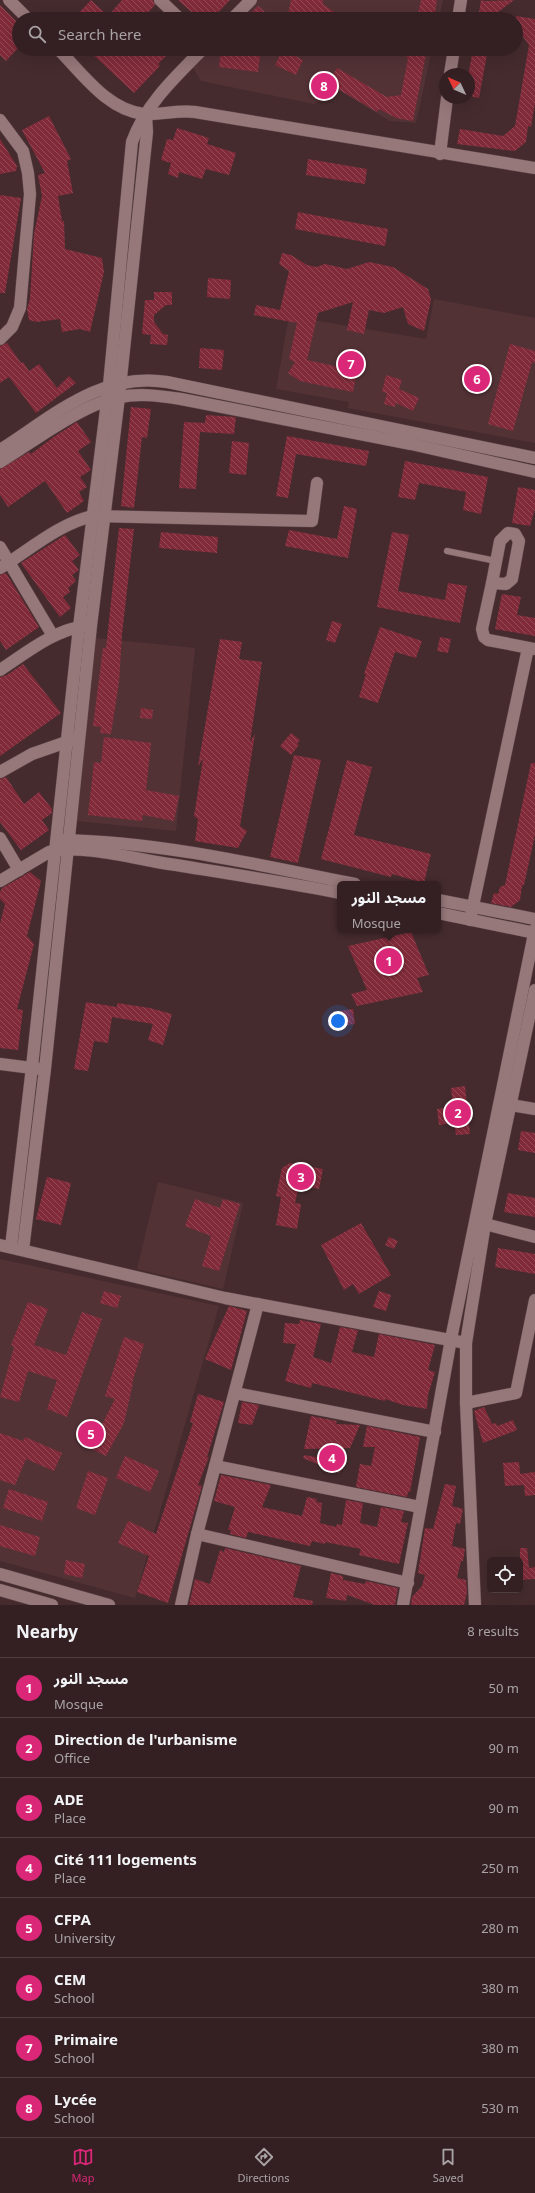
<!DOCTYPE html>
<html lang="en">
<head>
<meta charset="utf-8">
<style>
  :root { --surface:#342022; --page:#3c282a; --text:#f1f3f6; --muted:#a9a3a5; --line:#4e3e40; --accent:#db2777 }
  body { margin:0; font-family:"Noto Sans","Noto Sans Arabic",sans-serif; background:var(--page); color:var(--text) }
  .controls { position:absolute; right:12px; bottom:12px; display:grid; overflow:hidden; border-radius:6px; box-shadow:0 4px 16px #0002 }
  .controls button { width:36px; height:36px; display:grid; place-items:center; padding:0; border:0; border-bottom:1px solid var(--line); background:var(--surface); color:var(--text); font:20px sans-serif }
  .compass { position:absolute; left:439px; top:68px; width:36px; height:36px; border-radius:50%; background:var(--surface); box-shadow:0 4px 16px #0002; rotate:314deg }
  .you { position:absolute; left:338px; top:1021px; width:14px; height:14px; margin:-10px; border:3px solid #fff; border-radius:50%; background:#1a73e8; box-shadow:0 0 0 6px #1a73e833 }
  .badge { display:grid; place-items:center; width:26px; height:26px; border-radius:50%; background:var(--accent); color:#fff; font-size:13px; font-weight:700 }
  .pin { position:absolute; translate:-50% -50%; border:2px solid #fff; box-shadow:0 1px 4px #0006 }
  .popup { position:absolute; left:337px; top:881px; width:104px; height:52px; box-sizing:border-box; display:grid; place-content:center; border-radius:6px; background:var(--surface); filter:drop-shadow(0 1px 3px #0005); font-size:13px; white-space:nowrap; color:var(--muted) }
  .popup b { font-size:15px; color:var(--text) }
  .popup::after { content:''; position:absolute; left:50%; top:100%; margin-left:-8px; border:8px solid transparent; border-top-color:var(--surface) }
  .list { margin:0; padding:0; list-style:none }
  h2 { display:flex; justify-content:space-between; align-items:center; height:52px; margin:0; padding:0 16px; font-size:17px }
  h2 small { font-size:13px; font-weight:400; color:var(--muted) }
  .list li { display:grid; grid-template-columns:26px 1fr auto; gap:12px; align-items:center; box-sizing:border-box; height:60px; padding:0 16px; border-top:1px solid var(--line) }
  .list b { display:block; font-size:15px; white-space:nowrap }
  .list p { margin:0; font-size:13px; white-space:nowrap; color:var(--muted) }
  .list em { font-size:13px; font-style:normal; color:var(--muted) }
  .icon { flex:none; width:22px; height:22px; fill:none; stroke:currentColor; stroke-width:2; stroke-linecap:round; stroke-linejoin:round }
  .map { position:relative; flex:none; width:535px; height:1605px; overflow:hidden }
  .search { position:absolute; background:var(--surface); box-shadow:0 4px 16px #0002; left:12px; right:12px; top:12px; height:44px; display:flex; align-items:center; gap:10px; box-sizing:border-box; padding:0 14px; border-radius:22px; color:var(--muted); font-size:15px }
  .sheet { height:532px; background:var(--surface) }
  nav { display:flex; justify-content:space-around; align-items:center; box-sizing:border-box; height:56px; border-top:1px solid var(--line); background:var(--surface); font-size:11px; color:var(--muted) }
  nav a { display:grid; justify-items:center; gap:2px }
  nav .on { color:var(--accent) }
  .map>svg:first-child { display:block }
  .built { fill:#533236 }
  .building { fill:url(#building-back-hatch) }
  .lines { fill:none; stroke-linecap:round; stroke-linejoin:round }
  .lane-casing { stroke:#5d474a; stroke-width:7 }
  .street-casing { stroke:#5d474a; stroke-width:13 }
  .secondary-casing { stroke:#5d474a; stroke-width:13 }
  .lane { stroke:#96777a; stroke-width:6 }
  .street { stroke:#96777a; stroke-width:12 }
  .secondary { stroke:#96777a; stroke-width:12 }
</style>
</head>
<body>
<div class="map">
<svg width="535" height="1605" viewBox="0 0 535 1605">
  <defs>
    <pattern id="building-back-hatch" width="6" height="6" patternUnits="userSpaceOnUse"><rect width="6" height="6" fill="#812b3a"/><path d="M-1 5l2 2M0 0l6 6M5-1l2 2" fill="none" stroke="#944a57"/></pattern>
  </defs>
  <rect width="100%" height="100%" fill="#452b2e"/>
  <g class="built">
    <path d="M259,0H443L439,19H241Z"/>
    <path d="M212,49H432L416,123L390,121L340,91L314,104L201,81L193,68Z"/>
    <path d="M434,299L535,318V443L348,408L349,402L276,389L289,316L426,339Z"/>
    <path d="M96,638L195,648L176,831L77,821Z"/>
    <path d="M158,1182L243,1203L223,1289L137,1269Z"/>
    <path d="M0,1259L219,1306L135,1598L0,1561Z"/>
  </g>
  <g class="building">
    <path d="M91,0L108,16L122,0H153L155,5L142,19H73Z"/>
    <path d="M178,0H230L212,19H199Z"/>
    <path d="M291,0H323V4L344,19H287Z"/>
    <path d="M421,0H437L434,19H417Z"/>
    <path d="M481,0L485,1L514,0L493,16V19H478Z"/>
    <path d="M0,5L19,24V47L6,61L0,55Z"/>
    <path d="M258,6L265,12L259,19H255L250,14Z"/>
    <path d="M516,16L535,19V103L531,127L528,126L526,142L515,151L457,144L460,129L503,136L515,126L529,45L521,34H516Z"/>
    <path d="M87,49H173L158,64L160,66L134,93Z"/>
    <path d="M221,49H261L258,72L219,67Z"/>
    <path d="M283,49L303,60L296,75L275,65Z"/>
    <path d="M397,49H427L413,121L396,118L379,109L377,112L328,83L337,68L387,97L401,95L408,58Z"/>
    <path d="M473,49H488L479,98L469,96V71Z"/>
    <path d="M49,116L71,159L67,161L73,193L58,196L62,221H64L65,249L102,258L104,272L90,332L80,329L62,332L60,319L37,322L29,320L27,309L30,299L34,234L42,196L38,175L45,173L22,130Z"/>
    <path d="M177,128L209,138L207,144L236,153L229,175L206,169L202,179L179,172L178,178L168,174L171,163L161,160L167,139L173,140Z"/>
    <path d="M0,139L17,166L16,171L0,174Z"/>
    <path d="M308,159L367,169L365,184L306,175Z"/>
    <path d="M0,195L21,198L5,293H0Z"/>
    <path d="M298,212L388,229L385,246L295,229Z"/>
    <path d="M282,253L291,255L307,265L316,267L325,264L347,269L369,262L393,267L428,289L431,300L424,331L408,324L403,307L384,313L369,310L364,334L347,330L353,302L318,313L307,360L357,371L353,392L300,381L288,373L295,362L289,359L297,323L254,315L256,305L280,310L289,271L279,264Z"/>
    <path d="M208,278L231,280L230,299L207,297Z"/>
    <path d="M154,292H172V305H166L154,315V322L163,334L168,335L167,345L150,344L151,335L142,334L145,300H154Z"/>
    <path d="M7,343L21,363L23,362L29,371L39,364L57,388L69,376L76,383L36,413L9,377L0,383V346Z"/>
    <path d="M510,344L535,351V363L532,362L513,431L488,424Z"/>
    <path d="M200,348L224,350L222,370L199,368Z"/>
    <path d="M386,375L402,380L399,389L419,398L413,411L396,403L395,407L384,404L387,393L382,392Z"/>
    <path d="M131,407L151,409L147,438L142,437L134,508L121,506Z"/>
    <path d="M206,415L236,417L234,434L200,432L196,489L179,488L184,422L205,423Z"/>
    <path d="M77,422L91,442L78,451L91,470L80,477L87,487L79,492L84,501L67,513L45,481L8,507L0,495V469L29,452L31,454L55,436Z"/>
    <path d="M287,436L369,451L366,466L296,454L288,498L276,496Z"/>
    <path d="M232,441L249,443L246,475L229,473Z"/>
    <path d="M405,461L488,477L481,514L463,510L466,492L419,483L415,500L398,497Z"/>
    <path d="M518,487L535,490V509L530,526L512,523Z"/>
    <path d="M344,506L357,509L348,558L285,546L289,530L337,539Z"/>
    <path d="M119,528L134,529L122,634L119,682L111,734L100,733L101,727L93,726L103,648H106Z"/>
    <path d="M161,532L218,537L217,553L159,548Z"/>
    <path d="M392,532L409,535L398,591L445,600L448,583L467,586L460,623L377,607Z"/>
    <path d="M65,535L80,555L72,561L79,570L72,575L76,581L68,588L70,592L63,597L71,608L60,617L21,563Z"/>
    <path d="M6,573L39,627L6,650L0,641V575Z"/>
    <path d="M502,594L521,597L517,615L535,618V636L495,629Z"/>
    <path d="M332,621L342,624L335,643L326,640Z"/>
    <path d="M380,627L422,641L416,658L395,652L378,703L359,697L366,674H364Z"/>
    <path d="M440,637L451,639L448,653L437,651Z"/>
    <path d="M220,639L242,642L239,659L262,662L250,742L255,734L240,826L247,831L238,848L195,841L198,819L194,816L203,759L198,766Z"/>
    <path d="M23,664L61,713L0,756V677L7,675Z"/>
    <path d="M141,708L153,710L152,719L140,718Z"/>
    <path d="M291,733L300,740L297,744L299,745L291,755L280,746Z"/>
    <path d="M104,737L151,743L146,790L179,796L174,821L143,815L142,821L88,815L94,762L101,763Z"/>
    <path d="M294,755L321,760L298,863L270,857Z"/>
    <path d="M347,760L372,767L354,835L431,854L424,883L392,874L391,877L321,859Z"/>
    <path d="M531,763H535V835L524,885L522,886L520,900L511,907L491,903L494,893L498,894L500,887L505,885Z"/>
    <path d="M6,777L24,804L39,792L52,809V813L42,820L49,830L21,850L0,822V779Z"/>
    <path d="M30,872L41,881L27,936L34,944L17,1009L23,1010L18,1050L0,1048V924L5,904L0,899V892L2,888Z"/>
    <path d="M411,932L429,975L417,978L423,992L357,1006L351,994L367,990L348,946Z"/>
    <path d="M86,1002L117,1007V1003L150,1008L172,1014L163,1045L148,1040L153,1024L112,1017L108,1043L94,1041L88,1071L74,1069Z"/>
    <path d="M353,1009L355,1024L335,1027L333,1012Z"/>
    <path d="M465,1086L470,1134L456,1135L454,1123L439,1125L437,1109L453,1107L451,1088Z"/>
    <path d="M521,1131L535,1133V1153L518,1150Z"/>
    <path d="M290,1163L323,1169L319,1189L299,1185L295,1203L301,1204L297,1229L276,1225L281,1197L276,1196L282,1168Z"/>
    <path d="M47,1177L71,1183L61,1225L36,1219Z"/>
    <path d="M508,1193L535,1198V1217L504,1212Z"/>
    <path d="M195,1199L220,1208L223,1199L240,1204L219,1271L202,1266L211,1236L185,1226Z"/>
    <path d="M361,1223L391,1275L359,1294L353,1284L344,1290L321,1245Z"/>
    <path d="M389,1237L398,1241L394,1249L385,1245Z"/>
    <path d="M498,1248L535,1254V1274L495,1267Z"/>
    <path d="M104,1291L121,1296L117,1308L100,1303Z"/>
    <path d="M379,1291L391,1295L386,1311L373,1307Z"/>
    <path d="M28,1302L48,1309L34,1345L66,1355L82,1312L102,1319L67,1417L47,1409L57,1380L28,1371L19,1402L0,1397L14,1347L11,1345Z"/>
    <path d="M229,1306L247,1311L231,1370L205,1359Z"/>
    <path d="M300,1320L321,1324L313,1357L331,1363L340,1327L358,1330L352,1352L374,1357L379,1334L435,1345L428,1370L435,1372L428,1395L427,1409L403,1405L385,1399V1401L312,1383L311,1388L285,1381L296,1344L283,1343L285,1323L299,1324Z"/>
    <path d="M124,1337L144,1344L132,1383H133L124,1423L106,1456L90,1448L115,1399L105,1396Z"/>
    <path d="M198,1394L224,1402L207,1457H209L198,1485L202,1486L168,1603L137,1592L149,1556L118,1543L128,1521L156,1534L193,1423L190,1422Z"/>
    <path d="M242,1402L259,1405L252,1425L238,1423Z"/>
    <path d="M484,1407L492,1424L496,1423L497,1426L513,1420L517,1430L483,1443L474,1411Z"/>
    <path d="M311,1416L337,1421L336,1424L360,1425L350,1448L304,1449Z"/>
    <path d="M367,1426L420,1437L410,1492H408L407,1497L356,1487L360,1464L371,1466L375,1447H363Z"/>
    <path d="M0,1433L23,1441L25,1437L62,1453L54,1471L26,1459L15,1485L0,1480Z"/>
    <path d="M304,1455L344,1462L339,1473L303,1458Z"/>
    <path d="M125,1456L159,1471L150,1492L116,1478Z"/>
    <path d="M519,1462L520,1474L535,1472V1495L525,1496L524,1485L505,1486L503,1463Z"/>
    <path d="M88,1471L108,1478L95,1515L76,1508Z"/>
    <path d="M221,1475L271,1485L262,1507L302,1516L307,1497L317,1499L316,1502L322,1503L320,1523L336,1527L337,1524L342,1525L346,1500L363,1503L360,1523L377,1527L381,1507L404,1511L401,1522L408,1523L399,1564L359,1555L361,1549L325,1542V1544L312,1541L310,1546L248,1532L246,1538L230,1534L231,1530H228L235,1507L214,1501Z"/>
    <path d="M445,1484L456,1486L452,1506L463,1509L460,1524L456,1523L452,1546L465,1549L463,1561H461L457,1578L466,1580L467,1592L464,1605H411L412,1597L422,1586L425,1575L418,1573L425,1528L433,1529Z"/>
    <path d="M9,1489L48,1502L42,1521L3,1508Z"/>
    <path d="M0,1525L40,1537L35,1556L0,1546Z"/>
    <path d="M225,1548L301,1566L293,1597L313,1601L312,1605H189L195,1579L210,1584L220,1550L224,1552Z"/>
    <path d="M520,1548H527L529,1568L535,1567V1579L520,1580Z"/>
    <path d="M66,1560L85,1564L82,1578L64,1574Z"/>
    <path d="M331,1573L343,1576V1580L365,1584L366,1581L398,1588L395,1605H375L347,1595L346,1601L326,1598Z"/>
  </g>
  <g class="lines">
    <g class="lane-casing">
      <path id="lane" d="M447,551L496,561"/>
    </g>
    <g class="street-casing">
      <g id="street">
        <path d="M9,0L28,19"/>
        <path d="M160,0L180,19"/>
        <path d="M232,19L251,0"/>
        <path d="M458,19L461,0"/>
        <path d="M58,49C82,73 107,110 144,114C160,115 177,110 195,112L535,168"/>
        <path d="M450,74L454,49"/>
        <path d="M0,120L23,151L28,173L30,194L20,308L12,327L0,339"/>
        <path d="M440,154L447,98"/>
        <path d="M0,450C52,417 101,371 167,382L535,458"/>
        <path d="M0,462C33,442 84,403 120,397C141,393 161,396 181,399L411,444L535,472"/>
        <path d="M508,533L515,534L519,541L512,579L506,584L492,583L500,541Z"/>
        <path d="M0,547L53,636"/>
        <path d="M0,568C28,551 61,522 94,516L312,521L317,483"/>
        <path d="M492,583L482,629L484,637L488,640L535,649"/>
        <path d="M0,670C26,653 54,630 85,626"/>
        <path d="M0,772L32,754L75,739"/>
        <path d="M0,838L19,870"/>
        <path d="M62,840C161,842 259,865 355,884"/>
        <path d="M0,881L49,852C75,844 129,857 157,862C218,872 279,881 340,893"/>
        <path d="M438,900L535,919"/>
        <path d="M438,913L535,933"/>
        <path d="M470,920L528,648"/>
        <path d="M0,1064L40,1069"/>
        <path d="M511,1105L535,1109"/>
        <path d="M485,1224L535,1237"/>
        <path d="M0,1245L225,1298L466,1343"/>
        <path d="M11,1247L32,1067L79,627L109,385L132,142C145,105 176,76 203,49"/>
        <path d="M23,1250L45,1069L91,626L119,397L147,132L146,114"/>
        <path d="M235,1393L435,1432"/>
        <path d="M466,1403L516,1393L535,1300"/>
        <path d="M215,1466L420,1507"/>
        <path d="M197,1534L408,1583"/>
        <path d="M181,1605L197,1534L258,1304"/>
      </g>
    </g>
    <g class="secondary-casing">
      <g id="secondary">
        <path d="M0,1574L109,1605"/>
        <path d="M0,1590L52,1605"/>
        <path d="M403,1605L451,1339L535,929"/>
        <path d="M475,1605L466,1403V1343L485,1224L535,990"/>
      </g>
    </g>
    <use href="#lane" class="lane"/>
    <use href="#street" class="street"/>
    <use href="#secondary" class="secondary"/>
  </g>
</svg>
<div class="controls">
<button><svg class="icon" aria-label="locate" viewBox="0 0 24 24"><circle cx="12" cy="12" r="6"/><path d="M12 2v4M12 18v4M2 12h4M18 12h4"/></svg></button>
</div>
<svg class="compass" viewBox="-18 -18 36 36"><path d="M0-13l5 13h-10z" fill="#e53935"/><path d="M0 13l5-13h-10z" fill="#a9a3a5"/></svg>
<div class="you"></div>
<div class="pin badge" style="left:389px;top:961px">1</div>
<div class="popup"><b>مسجد النور</b>Mosque</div>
<div class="pin badge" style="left:458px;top:1113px">2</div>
<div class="pin badge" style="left:301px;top:1177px">3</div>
<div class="pin badge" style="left:332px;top:1458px">4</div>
<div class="pin badge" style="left:91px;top:1434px">5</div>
<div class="pin badge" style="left:477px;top:379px">6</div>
<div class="pin badge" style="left:351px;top:364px">7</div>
<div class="pin badge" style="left:324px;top:86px">8</div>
<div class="search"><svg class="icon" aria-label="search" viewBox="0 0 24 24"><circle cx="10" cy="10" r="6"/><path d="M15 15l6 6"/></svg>Search here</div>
</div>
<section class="sheet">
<h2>Nearby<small>8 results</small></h2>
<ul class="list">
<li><span class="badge">1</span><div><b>مسجد النور</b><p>Mosque</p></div><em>50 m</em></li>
<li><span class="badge">2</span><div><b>Direction de l'urbanisme</b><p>Office</p></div><em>90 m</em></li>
<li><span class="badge">3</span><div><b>ADE</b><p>Place</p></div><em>90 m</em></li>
<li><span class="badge">4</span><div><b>Cité 111 logements</b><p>Place</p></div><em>250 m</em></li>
<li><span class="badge">5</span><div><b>CFPA</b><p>University</p></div><em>280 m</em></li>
<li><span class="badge">6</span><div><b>CEM</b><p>School</p></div><em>380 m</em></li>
<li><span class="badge">7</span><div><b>Primaire</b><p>School</p></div><em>380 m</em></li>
<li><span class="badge">8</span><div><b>Lycée</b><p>School</p></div><em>530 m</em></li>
</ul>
</section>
<nav>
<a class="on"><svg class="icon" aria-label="map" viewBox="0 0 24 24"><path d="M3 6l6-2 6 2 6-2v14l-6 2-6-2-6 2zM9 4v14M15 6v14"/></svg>Map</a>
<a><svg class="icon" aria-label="directions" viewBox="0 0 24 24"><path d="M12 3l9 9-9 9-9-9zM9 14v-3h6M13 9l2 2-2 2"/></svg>Directions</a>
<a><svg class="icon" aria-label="saved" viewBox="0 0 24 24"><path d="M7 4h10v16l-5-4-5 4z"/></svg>Saved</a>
</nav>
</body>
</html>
